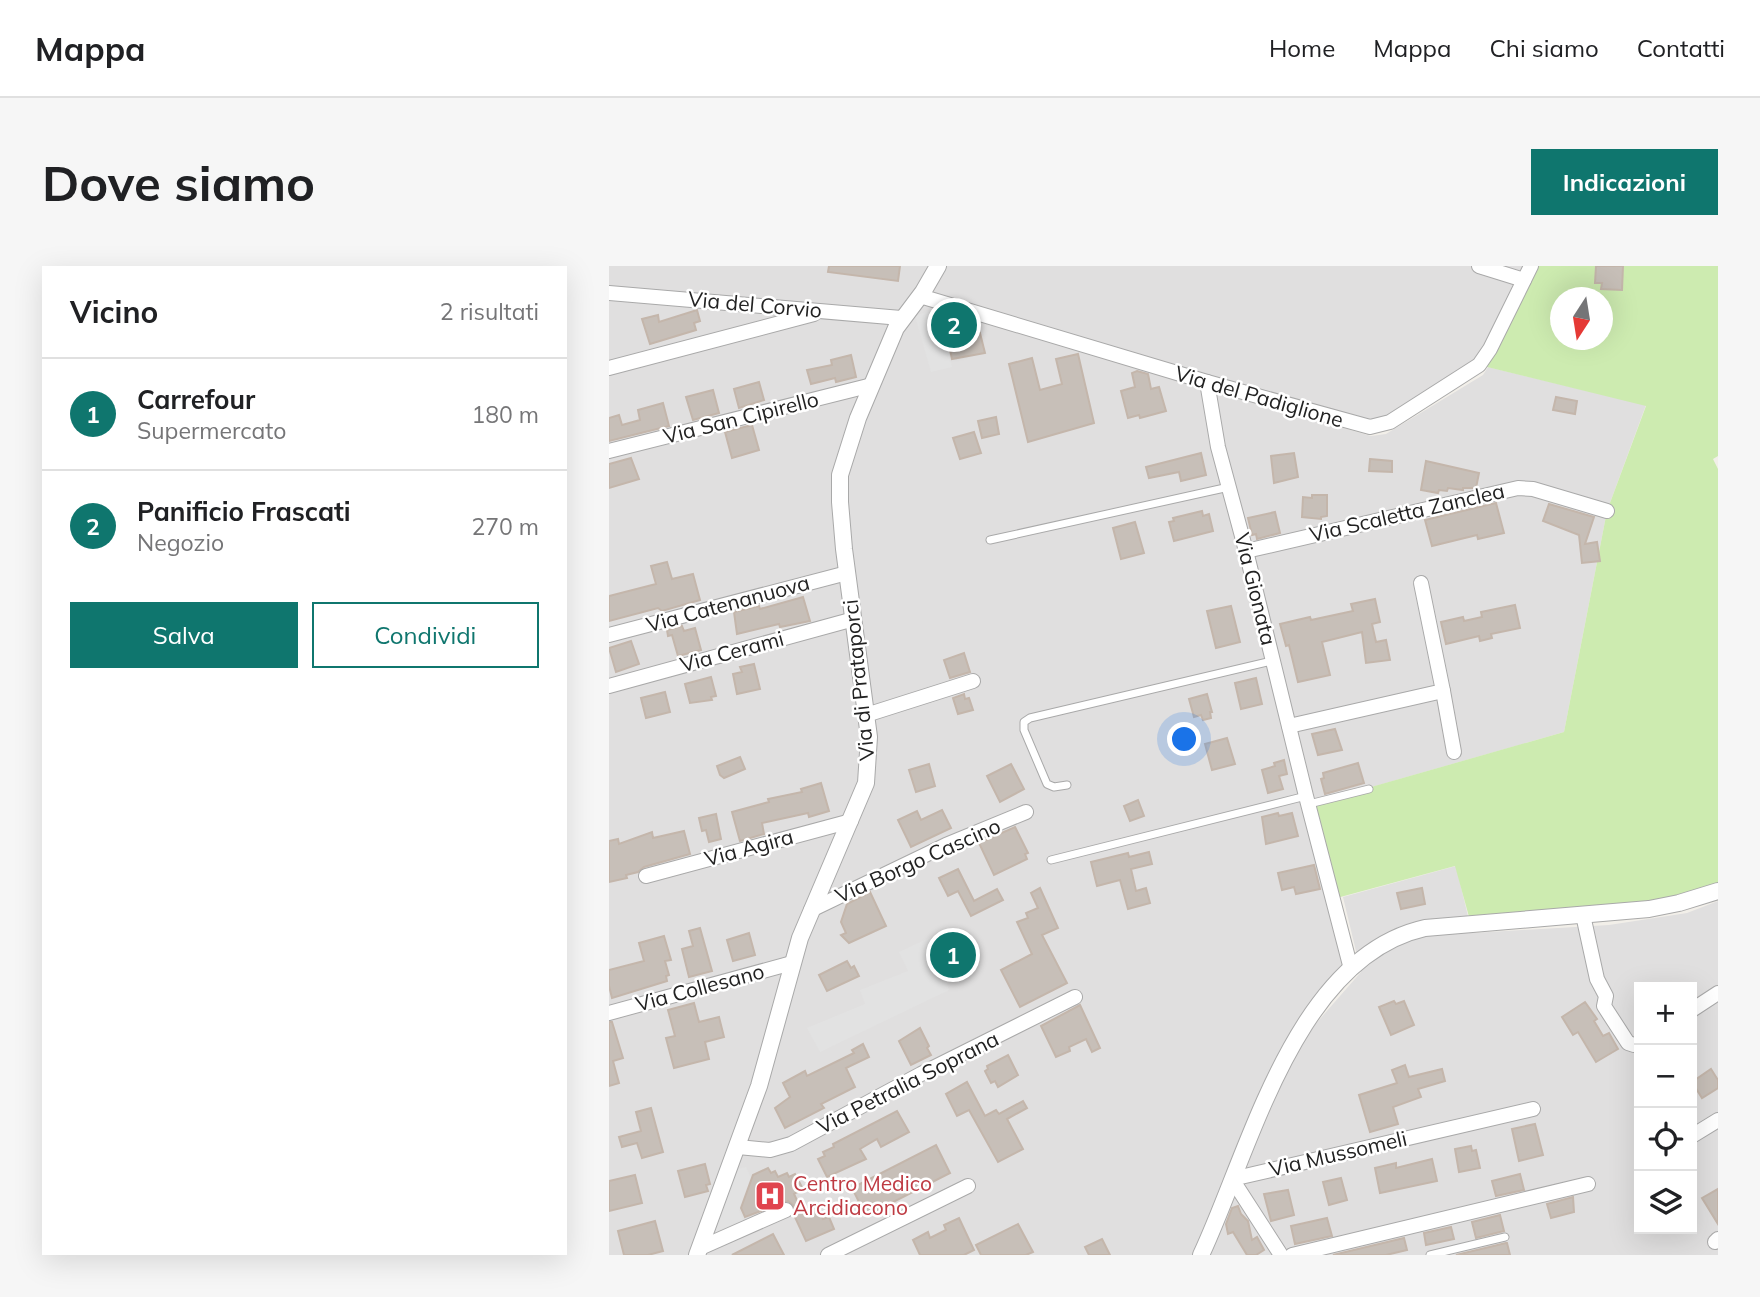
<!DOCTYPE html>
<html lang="it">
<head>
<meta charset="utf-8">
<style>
  :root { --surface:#fff; --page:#f6f6f6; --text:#202124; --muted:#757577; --line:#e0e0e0; --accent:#0f766e }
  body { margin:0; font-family:Mulish,sans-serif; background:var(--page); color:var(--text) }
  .controls { position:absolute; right:21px; bottom:21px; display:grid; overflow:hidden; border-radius:0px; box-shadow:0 7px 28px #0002 }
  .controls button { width:63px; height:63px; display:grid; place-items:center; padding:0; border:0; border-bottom:2px solid var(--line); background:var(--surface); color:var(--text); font:35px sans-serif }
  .compass { position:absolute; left:941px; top:21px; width:63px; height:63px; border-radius:50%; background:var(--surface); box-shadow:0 7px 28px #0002; rotate:192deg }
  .you { position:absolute; left:576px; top:474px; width:24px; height:24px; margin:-18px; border:5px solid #fff; border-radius:50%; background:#1a73e8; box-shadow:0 0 0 10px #1a73e833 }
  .badge { display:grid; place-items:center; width:46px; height:46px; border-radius:50%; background:var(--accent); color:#fff; font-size:23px; font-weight:700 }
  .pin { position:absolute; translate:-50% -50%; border:4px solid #fff; box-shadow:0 2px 7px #0006 }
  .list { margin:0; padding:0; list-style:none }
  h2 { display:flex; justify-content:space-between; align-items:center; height:91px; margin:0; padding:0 28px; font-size:30px }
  h2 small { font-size:23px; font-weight:400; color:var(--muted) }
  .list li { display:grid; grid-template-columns:46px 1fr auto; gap:21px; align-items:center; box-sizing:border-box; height:112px; padding:0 28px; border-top:2px solid var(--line) }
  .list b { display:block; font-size:26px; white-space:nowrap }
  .list p { margin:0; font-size:23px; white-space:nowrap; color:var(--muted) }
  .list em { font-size:23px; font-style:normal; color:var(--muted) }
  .actions { display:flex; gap:14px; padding:21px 28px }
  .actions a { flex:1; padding:16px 0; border:2px solid var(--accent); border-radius:0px; text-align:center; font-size:24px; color:var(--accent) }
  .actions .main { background:var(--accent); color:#fff }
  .icon { flex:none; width:38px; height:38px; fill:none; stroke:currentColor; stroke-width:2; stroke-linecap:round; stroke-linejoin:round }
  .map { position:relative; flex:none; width:1109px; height:989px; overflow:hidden; border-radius:0px }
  header { display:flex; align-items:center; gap:42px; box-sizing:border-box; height:98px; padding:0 35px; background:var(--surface); border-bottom:2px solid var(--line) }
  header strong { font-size:33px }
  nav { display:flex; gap:38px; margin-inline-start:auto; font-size:24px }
  .intro { display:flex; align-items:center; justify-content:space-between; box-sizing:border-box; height:168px; padding:0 42px }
  h1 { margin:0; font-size:49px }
  .button { padding:18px 32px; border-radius:0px; background:var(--accent); color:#fff; font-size:24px; font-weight:700 }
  main { display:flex; gap:42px; padding:0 42px }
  aside { flex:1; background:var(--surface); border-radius:0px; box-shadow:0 7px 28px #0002 }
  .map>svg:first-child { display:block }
  .residential { fill:#e0dfdf; fill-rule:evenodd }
  .grass { fill:#cdebb0; fill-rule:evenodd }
  .parking { fill:#e2e2e2 }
  .building { fill:#c7bfb8; stroke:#c4b6ab; stroke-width:2 }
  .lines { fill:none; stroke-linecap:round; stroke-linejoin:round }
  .service-casing { stroke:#a9a9a9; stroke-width:9 }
  .minor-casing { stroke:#a9a9a9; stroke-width:16 }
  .tertiary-casing { stroke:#a9a9a9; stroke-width:18 }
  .service { stroke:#fff; stroke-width:7 }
  .minor { stroke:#fff; stroke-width:14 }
  .tertiary { stroke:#fff; stroke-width:16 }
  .labels { text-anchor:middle; stroke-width:5; stroke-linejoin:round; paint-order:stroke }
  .street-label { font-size:21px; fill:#222; stroke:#fff }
  .health-label { font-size:21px; fill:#be3a42; stroke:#fff; text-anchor:start }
</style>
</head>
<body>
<header>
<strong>Mappa</strong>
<nav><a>Home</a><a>Mappa</a><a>Chi siamo</a><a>Contatti</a></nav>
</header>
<div class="intro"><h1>Dove siamo</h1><a class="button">Indicazioni</a></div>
<main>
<aside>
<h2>Vicino<small>2 risultati</small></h2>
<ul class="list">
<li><span class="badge">1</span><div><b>Carrefour</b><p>Supermercato</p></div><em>180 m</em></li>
<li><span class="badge">2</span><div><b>Panificio Frascati</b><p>Negozio</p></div><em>270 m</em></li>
</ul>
<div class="actions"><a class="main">Salva</a><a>Condividi</a></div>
</aside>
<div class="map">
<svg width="1109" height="989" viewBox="0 0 1109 989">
  <rect width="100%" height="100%" fill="#f2efe9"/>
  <g class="residential">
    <path d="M0,0H922L881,83L777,158L598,116L742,703L703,749L663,835L689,778L752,706L734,631L847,600L863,667L1000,659L1078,647L1109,635V989H0ZM1030,721H1083V963H1030Z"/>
    <path d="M879,101L1037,139L998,245L955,466L707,537L620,198L606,125L762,170L777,168L874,109Z"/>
  </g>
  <path class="grass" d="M922,0H1109V190L1104,193L1109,203V625L1087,633L862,658L846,600L724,633L699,539L955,466L998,245L1037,140L870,99ZM951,32H993V74H951Z"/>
  <g class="parking">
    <path d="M319,45L321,49L331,51L343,101L322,106L306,50Z"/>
    <path d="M322,671L340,724L211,786L198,762L256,738L251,724L299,705L290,686Z"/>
    <path d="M137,901L142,912L130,944L136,957L104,970L128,903Z"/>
  </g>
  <g class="building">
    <path d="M220,0H291L289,15L219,6Z"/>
    <path d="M987,0H1014L1013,24L992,23L993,17H986Z"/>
    <path d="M88,44L91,55L85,57L87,64L41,78L33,53L49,49L50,56Z"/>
    <path d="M362,61L364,68L371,67L376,87L343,93L338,70L342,69V66Z"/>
    <path d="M469,88L485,157L419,176L400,98L423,92L431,124L453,118L447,93Z"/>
    <path d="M242,89L247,111L227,116L226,112L202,118L198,104L223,99L222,94Z"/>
    <path d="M528,105L539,108L542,123L550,121L557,145L531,152L530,149L519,152L512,125L526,121L523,107Z"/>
    <path d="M150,116L155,134L130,142L125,123Z"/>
    <path d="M104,124L110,147L84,154L77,131Z"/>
    <path d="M947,131L968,135L966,148L944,144Z"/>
    <path d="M54,137L60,160L0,175V152L10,149L13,159L31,154L29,144Z"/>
    <path d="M387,151L390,168L373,172L369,155Z"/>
    <path d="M143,159L150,184L123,192L116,166Z"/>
    <path d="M365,166L372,187L351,193L344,172Z"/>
    <path d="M592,187L597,209L572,215L570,206L540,212L537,201Z"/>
    <path d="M685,187L689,211L665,217L662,190Z"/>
    <path d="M22,192L30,213L0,222V198Z"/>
    <path d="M761,193L783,195V206L760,205Z"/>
    <path d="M817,195L870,207L867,222H854V224L839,222L838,225L830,224L829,227L812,224Z"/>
    <path d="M703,229H718V250L712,251V253L693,251L694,231L703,232Z"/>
    <path d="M887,237L895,267L869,273L868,269L823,280L816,254Z"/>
    <path d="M940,238L985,251L976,278L988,276L991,295L973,297L970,269L934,255Z"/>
    <path d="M593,245L594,250L600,248L604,265L565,275L560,256L565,255L564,252Z"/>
    <path d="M666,246L671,267L648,273L647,268L643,269L639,252Z"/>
    <path d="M526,256L535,287L512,293L504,262Z"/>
    <path d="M58,296L63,313L84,308L91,334L53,345L49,342L0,355V330L47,318L42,300Z"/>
    <path d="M194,331L201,355L171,361L170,358L128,368L125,346L150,340L151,343Z"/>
    <path d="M766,333L771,356L763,358L767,376L777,374L781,394L757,397L753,366L713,376L721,409L689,416L680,379L677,380L671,358L701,351L702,354L744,345L742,338Z"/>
    <path d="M906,339L911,362L882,368L883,372L871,375L870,370L837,378L832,356L854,351L855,355L873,351L872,346Z"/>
    <path d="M622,340L631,376L607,382L598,345Z"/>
    <path d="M73,360L75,365L86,362L92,384L69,390L63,369L59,370L58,364Z"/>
    <path d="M22,375L30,398L7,406L0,382Z"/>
    <path d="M355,387L361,406L341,412L335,394Z"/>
    <path d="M145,398L151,423L128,428L124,408L133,406L131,401Z"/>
    <path d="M102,411L107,430L102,431L103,434L81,437L76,418Z"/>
    <path d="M647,412L653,438L632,443L626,417Z"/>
    <path d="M56,426L61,446L37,452L32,432Z"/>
    <path d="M355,428L356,433L360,432L364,444L349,448L344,432Z"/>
    <path d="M598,428L603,446H601L602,452L594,454L592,449L585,451L580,433Z"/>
    <path d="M726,463L733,484L709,489L703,468Z"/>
    <path d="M618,472L626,498L603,504L596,478Z"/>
    <path d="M131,491L136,503L115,512L111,509L108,500Z"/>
    <path d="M675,494L678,508L670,510L674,523L659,527L653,504L666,500L665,497Z"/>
    <path d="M749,497L755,517L716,528L712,513L715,512L714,507Z"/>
    <path d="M320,498L326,520L307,526L300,504Z"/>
    <path d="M402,498L415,523L391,536L378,510Z"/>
    <path d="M212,517L220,545L200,551L199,547L153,557L155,568L131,575L123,546L160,536L159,533L193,526L192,523Z"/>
    <path d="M529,534L535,550L521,555L515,540Z"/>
    <path d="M333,544L342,562L302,581L289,554L308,545L312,554Z"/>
    <path d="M669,547L670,550L683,547L689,570L657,578L653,551Z"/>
    <path d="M107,548L112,573L100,576L97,564L93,565L90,552Z"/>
    <path d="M406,561L419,587L416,588L418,593L385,609L370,577Z"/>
    <path d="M75,565L81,588L35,601L29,606L17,609L18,612L0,616V575L9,573L10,578L43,566L44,572Z"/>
    <path d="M540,586L543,598L522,603L527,625L537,622L541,637L519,643L511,614L488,620L482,596L519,587L520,591Z"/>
    <path d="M705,599L711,623L687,628L685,621L673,624L669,607Z"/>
    <path d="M349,603L365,635L388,623L394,634L362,650L349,625L339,630L330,612Z"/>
    <path d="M431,622L449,662L433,669L458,717L411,741L392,704L423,688L408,656L419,652L417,647L429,642L422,627Z"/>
    <path d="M813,622L816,638L792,643L788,627Z"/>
    <path d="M261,626L277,660L240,677L232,669L237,667L232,656L238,638Z"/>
    <path d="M91,662L103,705L80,711L73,683L84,680L80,665Z"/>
    <path d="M348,664L363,706L340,714L326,672Z"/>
    <path d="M140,667L146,689L124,695L118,674Z"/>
    <path d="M55,670L62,694L56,695L60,709L57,710L58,715L3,732L0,720V704L35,695L30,677Z"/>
    <path d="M238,695L242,702L245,700L250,710L218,725L210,709Z"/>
    <path d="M785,735L787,738L795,735L805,759L782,769L770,741Z"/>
    <path d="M976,736L988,753L985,755L994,770L1000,767L1009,783L987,796L969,766L964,769L953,751Z"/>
    <path d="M85,737L90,756L110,751L115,771L96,776L100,793L65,802L57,772L66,770L59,744Z"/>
    <path d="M471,739L491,782L483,786L477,773L460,781L461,785L447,791L432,760Z"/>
    <path d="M0,756H3L14,792L4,795L10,817L0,820Z"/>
    <path d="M311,762L320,780L318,782L322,789L302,799L290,775Z"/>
    <path d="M254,778L260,791L237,802L246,821L212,838L215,842L176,862L166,842L181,831L174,817L196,805L198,810L245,787L243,784Z"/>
    <path d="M399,789L409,809L389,821L386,815L382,817L376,805L379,803L378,800Z"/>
    <path d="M796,799L800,811L833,803L836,815L809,823L812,831L784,841L789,858L761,866L750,829L788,817L783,804Z"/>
    <path d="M1102,803L1109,814V822L1093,832L1083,816Z"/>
    <path d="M358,816L376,850L387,844L390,848L414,835L418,842L398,853L414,883L389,896L360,844L348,850L337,828Z"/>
    <path d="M42,842L54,886L33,892L28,877L13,881L10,871L32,865L27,846Z"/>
    <path d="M288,845L300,866L272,881L268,873L251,883L257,893L218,911L209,893L216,890L214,886L225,881L224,878Z"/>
    <path d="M926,858L934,889L910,895L903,863Z"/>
    <path d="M327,879L341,907L257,950L243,922Z"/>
    <path d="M862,880L863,885L867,884L871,902L850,906L846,883Z"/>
    <path d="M823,893L828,915L771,927L766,902L787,897V902Z"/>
    <path d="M96,898L101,918L97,919L99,925L76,931L69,905Z"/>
    <path d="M159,902L162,907L166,905L169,911L178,907L180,911L186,908L194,923L185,928L193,945L207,939L214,953L220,951L225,963L197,975L185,949V940L179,935L136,951L132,942L144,909Z"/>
    <path d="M911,908L915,924L887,930L883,915Z"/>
    <path d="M26,909L33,937L0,945V915Z"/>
    <path d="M732,912L738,934L720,939L714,916Z"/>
    <path d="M1109,923V958L1093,932Z"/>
    <path d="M679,924L685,949L662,955L655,928Z"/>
    <path d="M964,931L965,946L942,952L938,938Z"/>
    <path d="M629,940L632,948L639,955L643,974L648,971L655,984L647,989H638L624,966L619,968L617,958L623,942Z"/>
    <path d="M891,949L895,965L867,972L863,956Z"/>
    <path d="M350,952L365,984L355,989H311L304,974L319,966L321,972L337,964L335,959Z"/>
    <path d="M718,952L723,970L686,978L682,960Z"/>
    <path d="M46,955L54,985L39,989H15L9,965Z"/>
    <path d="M409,958L424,986L417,989H372L367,979Z"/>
    <path d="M842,961L845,973L817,979L815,967Z"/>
    <path d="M164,968L175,989H123Z"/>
    <path d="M795,972L798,984L777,989H724Z"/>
    <path d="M493,973L501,989H480L476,981Z"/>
    <path d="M898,977L901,989H847L897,977Z"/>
  </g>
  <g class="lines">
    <g class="service-casing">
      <g id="service">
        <path d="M381,274L620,221"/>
        <path d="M458,519L445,521L438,518L415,464V456L421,452L663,395"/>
        <path d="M700,538L760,523"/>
        <path d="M442,594L697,530"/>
        <path d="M821,989L896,971"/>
      </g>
    </g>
    <g class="minor-casing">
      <g id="minor">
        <path d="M870,0L915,14"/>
        <path d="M0,27L292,52"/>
        <path d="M311,30L598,116L761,161L781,156L870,99L881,83L922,0"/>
        <path d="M0,102L205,48"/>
        <path d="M598,116L609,181L637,285L697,530L742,703"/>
        <path d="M0,185L263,119"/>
        <path d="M637,285L909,222L924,223L998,245"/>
        <path d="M0,369L238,307"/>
        <path d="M0,420L245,353"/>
        <path d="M834,425L845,486"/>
        <path d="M257,449L364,415"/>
        <path d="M680,460L834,425L812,317"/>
        <path d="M37,610L242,555"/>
        <path d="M202,644L337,579L417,546"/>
        <path d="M974,649L988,713L997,730L995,740L1019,777L1025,779L1030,777"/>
        <path d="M1083,744L1109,727"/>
        <path d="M0,747L183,697"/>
        <path d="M1083,870L1109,854"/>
        <path d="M129,881L161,884L182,878L312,808L466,731"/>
        <path d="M1106,976L1109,973"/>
        <path d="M91,982L177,944"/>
        <path d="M219,989L359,920"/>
        <path d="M672,989L623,913L924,843"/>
        <path d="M683,989L979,918"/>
      </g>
    </g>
    <g class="tertiary-casing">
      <g id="tertiary">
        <path d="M88,989L150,820L191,672L257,517L260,471L235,283L231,236V209L249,152L287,62L314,26L329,0"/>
        <path d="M592,989C641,885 686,691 816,662L1040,643L1070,637L1109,625"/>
      </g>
    </g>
    <use href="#service" class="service"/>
    <use href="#minor" class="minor"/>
    <use href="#tertiary" class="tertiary"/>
  </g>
  <defs>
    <g id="hospital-square" transform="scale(1.575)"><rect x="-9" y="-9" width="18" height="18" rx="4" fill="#e0444e" stroke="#fff"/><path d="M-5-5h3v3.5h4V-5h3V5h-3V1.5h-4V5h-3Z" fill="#fff"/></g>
  </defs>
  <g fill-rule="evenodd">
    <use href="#hospital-square" x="161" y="930"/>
  </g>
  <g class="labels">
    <g class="street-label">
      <text transform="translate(146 39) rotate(5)" y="7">Via del Corvio</text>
      <text transform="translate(650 131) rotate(16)" y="7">Via del Padiglione</text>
      <text transform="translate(132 152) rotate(-14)" y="7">Via San Cipirello</text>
      <text transform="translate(798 247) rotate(-13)" y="7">Via Scaletta Zanclea</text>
      <text transform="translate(646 323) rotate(76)" y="7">Via Gionata</text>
      <text transform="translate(119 338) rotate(-15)" y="7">Via Catenanuova</text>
      <text transform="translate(123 386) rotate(-15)" y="7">Via Cerami</text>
      <text transform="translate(250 414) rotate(-96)" y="7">Via di Prataporci</text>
      <text transform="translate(140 582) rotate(-15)" y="7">Via Agira</text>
      <text transform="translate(309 595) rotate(-24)" y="7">Via Borgo Cascino</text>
      <text transform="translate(91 722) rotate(-15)" y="7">Via Collesano</text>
      <text transform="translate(299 817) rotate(-27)" y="7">Via Petralia Soprana</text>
      <text transform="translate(729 888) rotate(-13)" y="7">Via Mussomeli</text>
    </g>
    <g class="health-label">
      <text x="184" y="925">Centro Medico<tspan x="184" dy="24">Arcidiacono</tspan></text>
    </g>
  </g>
</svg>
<div class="controls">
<button>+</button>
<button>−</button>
<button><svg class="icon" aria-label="locate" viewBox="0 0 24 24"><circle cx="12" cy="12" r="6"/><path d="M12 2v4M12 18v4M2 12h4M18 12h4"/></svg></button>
<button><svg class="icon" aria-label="layers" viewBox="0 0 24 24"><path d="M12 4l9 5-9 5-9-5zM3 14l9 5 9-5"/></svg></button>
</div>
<svg class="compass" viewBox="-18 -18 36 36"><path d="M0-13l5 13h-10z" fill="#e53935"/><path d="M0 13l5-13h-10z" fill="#757577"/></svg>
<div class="you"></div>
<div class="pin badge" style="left:344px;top:689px">1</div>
<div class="pin badge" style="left:345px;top:59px">2</div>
</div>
</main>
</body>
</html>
